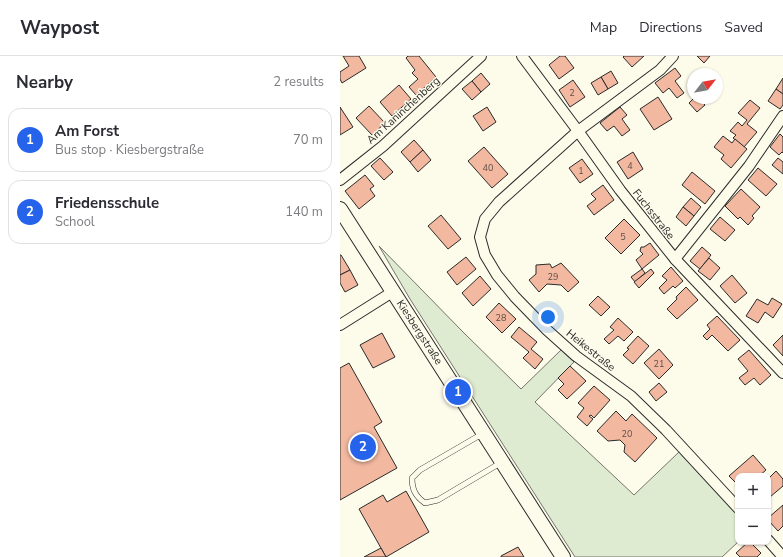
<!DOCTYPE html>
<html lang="en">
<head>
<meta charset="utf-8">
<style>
  :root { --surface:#fff; --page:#f7f7f7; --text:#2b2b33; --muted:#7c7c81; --line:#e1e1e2; --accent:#2563eb }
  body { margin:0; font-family:"Nunito Sans",sans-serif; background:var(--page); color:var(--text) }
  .controls { position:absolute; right:12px; bottom:12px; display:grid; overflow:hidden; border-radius:8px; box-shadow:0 1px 3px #0004 }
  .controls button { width:36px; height:36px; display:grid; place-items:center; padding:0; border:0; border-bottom:1px solid var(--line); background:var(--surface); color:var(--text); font:20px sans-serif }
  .compass { position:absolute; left:347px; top:12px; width:36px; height:36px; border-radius:50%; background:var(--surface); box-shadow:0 1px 3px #0004; rotate:59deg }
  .you { position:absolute; left:208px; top:261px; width:14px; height:14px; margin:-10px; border:3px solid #fff; border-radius:50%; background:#1a73e8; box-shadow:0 0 0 6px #1a73e833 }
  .badge { display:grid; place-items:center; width:26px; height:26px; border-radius:50%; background:var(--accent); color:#fff; font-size:13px; font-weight:700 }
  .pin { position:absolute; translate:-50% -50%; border:2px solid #fff; box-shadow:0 1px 4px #0006 }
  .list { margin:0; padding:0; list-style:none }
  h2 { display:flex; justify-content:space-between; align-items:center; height:52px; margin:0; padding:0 16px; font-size:17px }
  h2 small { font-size:13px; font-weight:400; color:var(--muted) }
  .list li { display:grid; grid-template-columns:26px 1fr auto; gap:12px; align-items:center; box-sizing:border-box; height:64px; margin:0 8px 8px; padding:0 8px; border:1px solid var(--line); border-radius:12px }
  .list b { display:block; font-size:15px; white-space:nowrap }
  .list p { margin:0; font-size:13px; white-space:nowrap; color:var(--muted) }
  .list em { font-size:13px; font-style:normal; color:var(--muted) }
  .map { position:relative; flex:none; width:443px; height:501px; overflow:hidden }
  header { display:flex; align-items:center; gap:24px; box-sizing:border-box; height:56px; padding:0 20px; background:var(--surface); border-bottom:1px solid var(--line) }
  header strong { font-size:19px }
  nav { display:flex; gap:22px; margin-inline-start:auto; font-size:14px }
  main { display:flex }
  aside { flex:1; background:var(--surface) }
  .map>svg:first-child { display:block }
  .green { fill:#deebd1; stroke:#74746e }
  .building { fill:#f2b8a0; stroke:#2b2b2b }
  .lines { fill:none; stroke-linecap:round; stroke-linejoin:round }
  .lane-casing { stroke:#2b2b2b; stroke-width:6 }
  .street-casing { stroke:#2b2b2b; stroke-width:12 }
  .secondary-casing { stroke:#2b2b2b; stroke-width:16 }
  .lane { stroke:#fdfbea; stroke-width:5 }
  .street { stroke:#fdfbea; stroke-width:10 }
  .secondary { stroke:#fdfbea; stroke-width:14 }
  .labels { text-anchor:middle; stroke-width:3; stroke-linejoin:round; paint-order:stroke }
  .number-label { font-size:9px; fill:#5d4e48 }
  .street-label { font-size:11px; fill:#2b2b2b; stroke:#fdfbea }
</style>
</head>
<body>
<header>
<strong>Waypost</strong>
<nav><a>Map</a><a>Directions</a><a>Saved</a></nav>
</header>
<main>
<aside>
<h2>Nearby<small>2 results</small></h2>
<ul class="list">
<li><span class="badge">1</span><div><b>Am Forst</b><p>Bus stop · Kiesbergstraße</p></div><em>70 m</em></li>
<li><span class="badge">2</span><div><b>Friedensschule</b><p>School</p></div><em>140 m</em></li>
</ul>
</aside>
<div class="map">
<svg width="443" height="501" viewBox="0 0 443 501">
  <rect width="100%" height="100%" fill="#fdfbea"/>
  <path class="green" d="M39,190L123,276L181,333L221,294L234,306L195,346L294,439L339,396L398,459V486L382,501H235L70,243Z"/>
  <g class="building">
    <path d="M3,0H19L26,12L2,27L0,23V16L9,10Z"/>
    <path d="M68,0H79L96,21L76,39L69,31L78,23L72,17L75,14L66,2Z"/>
    <path d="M220,0H225L234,12L219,23L209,9Z"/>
    <path d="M284,0H304L292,11L283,1Z"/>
    <path d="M357,0H370L364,7Z"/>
    <path d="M335,12L341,20L335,25L344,37L337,42L329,32L323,37L315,27Z"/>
    <path d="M271,15L278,27L268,33L261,21Z"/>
    <path d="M141,17L150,28L141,36L132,25Z"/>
    <path d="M261,21L268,33L258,39L251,27Z"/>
    <path d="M443,22V38L436,33Z"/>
    <path d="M233,24L245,41L230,51L219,34Z"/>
    <path d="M132,25L141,36L132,44L122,33Z"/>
    <path d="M59,29L71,43L52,60L40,46Z"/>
    <path d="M436,33L443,38V49L440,53L428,45Z"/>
    <path d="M318,41L332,63L314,74L300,53Z"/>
    <path d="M354,42H358L365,49L357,56L349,47Z"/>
    <path d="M410,44L420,52L407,68L417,76L404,91L393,82L396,79L390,75L398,66L402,70L407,64L398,57Z"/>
    <path d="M29,50L45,67L32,79L16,62Z"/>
    <path d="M0,51L13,71L0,79Z"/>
    <path d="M147,51L156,66L143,75L133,60Z"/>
    <path d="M280,51L287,59L282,63L290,74L282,80L274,70L267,75L260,67Z"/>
    <path d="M440,78L443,81V97L442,96L439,99L430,91Z"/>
    <path d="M383,80L392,87L395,83L407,93L391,112L381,103L384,99L374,91Z"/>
    <path d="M74,84L83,94L70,106L61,96Z"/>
    <path d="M144,91L168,118L152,132L128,105Z"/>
    <path d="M83,94L91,104L78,116L70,106Z"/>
    <path d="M293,96L303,113L288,123L277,106Z"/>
    <path d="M40,102L53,116L44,124L31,110Z"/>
    <path d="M438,102L443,106V118L432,109Z"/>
    <path d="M242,103L253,118L240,127L229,112Z"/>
    <path d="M418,112L437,128L426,140L408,124Z"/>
    <path d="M352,116L375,135L365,148L342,129Z"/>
    <path d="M25,119L34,130L30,133L35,140L19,153L5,135Z"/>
    <path d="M263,129L274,144L254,159L247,150L256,143L251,138Z"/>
    <path d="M401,133L420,151L412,160L414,162L408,169L400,161L398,163L385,150Z"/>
    <path d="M351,142L361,151L354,160L343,151Z"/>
    <path d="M343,151L354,160L346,170L336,161Z"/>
    <path d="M101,159L121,183L108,193L88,170Z"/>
    <path d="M380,161L395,174L385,185L370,173Z"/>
    <path d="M284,163L300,179L281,198L265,182Z"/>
    <path d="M310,187L319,199L302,213L296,204L303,198L300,195L301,191H304Z"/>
    <path d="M362,191L371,199L360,213L350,205Z"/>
    <path d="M0,199H1L10,214L0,219Z"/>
    <path d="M126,201L136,213L117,229L107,216Z"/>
    <path d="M369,202L380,212L370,224L358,215Z"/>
    <path d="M221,207L239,226L228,236L221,229L207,228L199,236L189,224L196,218V209L210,208L212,212Z"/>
    <path d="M331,211L343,225L335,232L333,230L324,238L319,232L327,224L322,220Z"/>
    <path d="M302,213L305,217L295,226L291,221Z"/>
    <path d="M311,213L314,217L299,232L294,226Z"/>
    <path d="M10,214L18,229L5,236L0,227V219Z"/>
    <path d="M392,219L407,237L395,247L380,230Z"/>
    <path d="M140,220L151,233L133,250L122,237Z"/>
    <path d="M346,231L358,244L337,263L327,253L337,243L336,241Z"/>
    <path d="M258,240L270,251L261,260L249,249Z"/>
    <path d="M432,242L442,248L433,262L425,256L418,267L406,260L417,243L428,249Z"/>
    <path d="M159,247L176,263L162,277L146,261Z"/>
    <path d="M377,260L400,284L388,295L372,279L367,284L363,280L370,273L367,269Z"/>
    <path d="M278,262L293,276L284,285L278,280L269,288L264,283L274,274L270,271Z"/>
    <path d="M179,271L197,286L191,293L203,303L195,313L183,302L189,296L171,281Z"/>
    <path d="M42,277L55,301L33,312L20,289Z"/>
    <path d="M443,279V300L433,289Z"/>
    <path d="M298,280L309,290L293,308L283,299L289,293L287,292Z"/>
    <path d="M319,293L333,309L319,323L304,307Z"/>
    <path d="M409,294L431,319L420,329L414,322L405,329L399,322L408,315L398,303Z"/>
    <path d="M9,307L42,366L34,371L57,412L0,444V312Z"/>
    <path d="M230,310L246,325L227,343L218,334L224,328L218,322Z"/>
    <path d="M319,327L327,336L316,345L309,336Z"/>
    <path d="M254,330L270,344L254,362L251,359L249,360L253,363L247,370L237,361L244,352L238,347Z"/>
    <path d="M276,355L286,365L292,358L317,382L295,406L284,396L285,389L280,384L268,385L257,375Z"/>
    <path d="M413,399L426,414L419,420H398V429L389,420Z"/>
    <path d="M436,415L443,423V430L430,441L428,439V423Z"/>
    <path d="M66,435L89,476L46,501L19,453L43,439L47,446Z"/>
    <path d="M443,449V470L438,475L428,464V462Z"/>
    <path d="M408,486H410L421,497L417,501H400L396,497Z"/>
    <path d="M178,491L184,501H161V500Z"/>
    <path d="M41,492L46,501H24Z"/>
  </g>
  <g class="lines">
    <g class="lane-casing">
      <path id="lane" d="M142,378L80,414L72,422C72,433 75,440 85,447L98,444L162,406"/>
    </g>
    <g class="street-casing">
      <g id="street">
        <path d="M182,0L238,75L280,134L335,203L443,317"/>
        <path d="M333,0L320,14L238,75L159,146L145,163L140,181L145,199L157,219L175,241L207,274L236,300L291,340L326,374L398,452"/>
        <path d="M0,124L43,90L141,0"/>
        <path d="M335,203L409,110L443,60"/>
        <path d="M0,269L54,235"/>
        <path d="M428,484L443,501"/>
      </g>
    </g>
    <g class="secondary-casing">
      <path id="secondary" d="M0,153L223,501"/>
    </g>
    <use href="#lane" class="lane"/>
    <use href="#street" class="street"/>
    <use href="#secondary" class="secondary"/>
  </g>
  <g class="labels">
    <g class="number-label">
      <text x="232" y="40">2</text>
      <text x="290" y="113">4</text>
      <text x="148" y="115">40</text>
      <text x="241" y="118">1</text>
      <text x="283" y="184">5</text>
      <text x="213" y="224">29</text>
      <text x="161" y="265">28</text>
      <text x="319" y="311">21</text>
      <text x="287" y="381">20</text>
    </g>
    <g class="street-label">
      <text transform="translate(63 54) rotate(-42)" y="4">Am Kaninchenberg</text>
      <text transform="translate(314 158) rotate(52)" y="4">Fuchsstraße</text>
      <text transform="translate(80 276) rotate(57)" y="4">Kiesbergstraße</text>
      <text transform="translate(251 294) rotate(39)" y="4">Heikestraße</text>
    </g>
  </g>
</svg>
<div class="controls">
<button>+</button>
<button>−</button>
</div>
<svg class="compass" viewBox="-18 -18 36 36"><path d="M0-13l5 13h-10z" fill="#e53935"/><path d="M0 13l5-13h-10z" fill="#7c7c81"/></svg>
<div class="you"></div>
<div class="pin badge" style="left:118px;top:336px">1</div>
<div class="pin badge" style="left:23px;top:391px">2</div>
</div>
</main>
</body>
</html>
